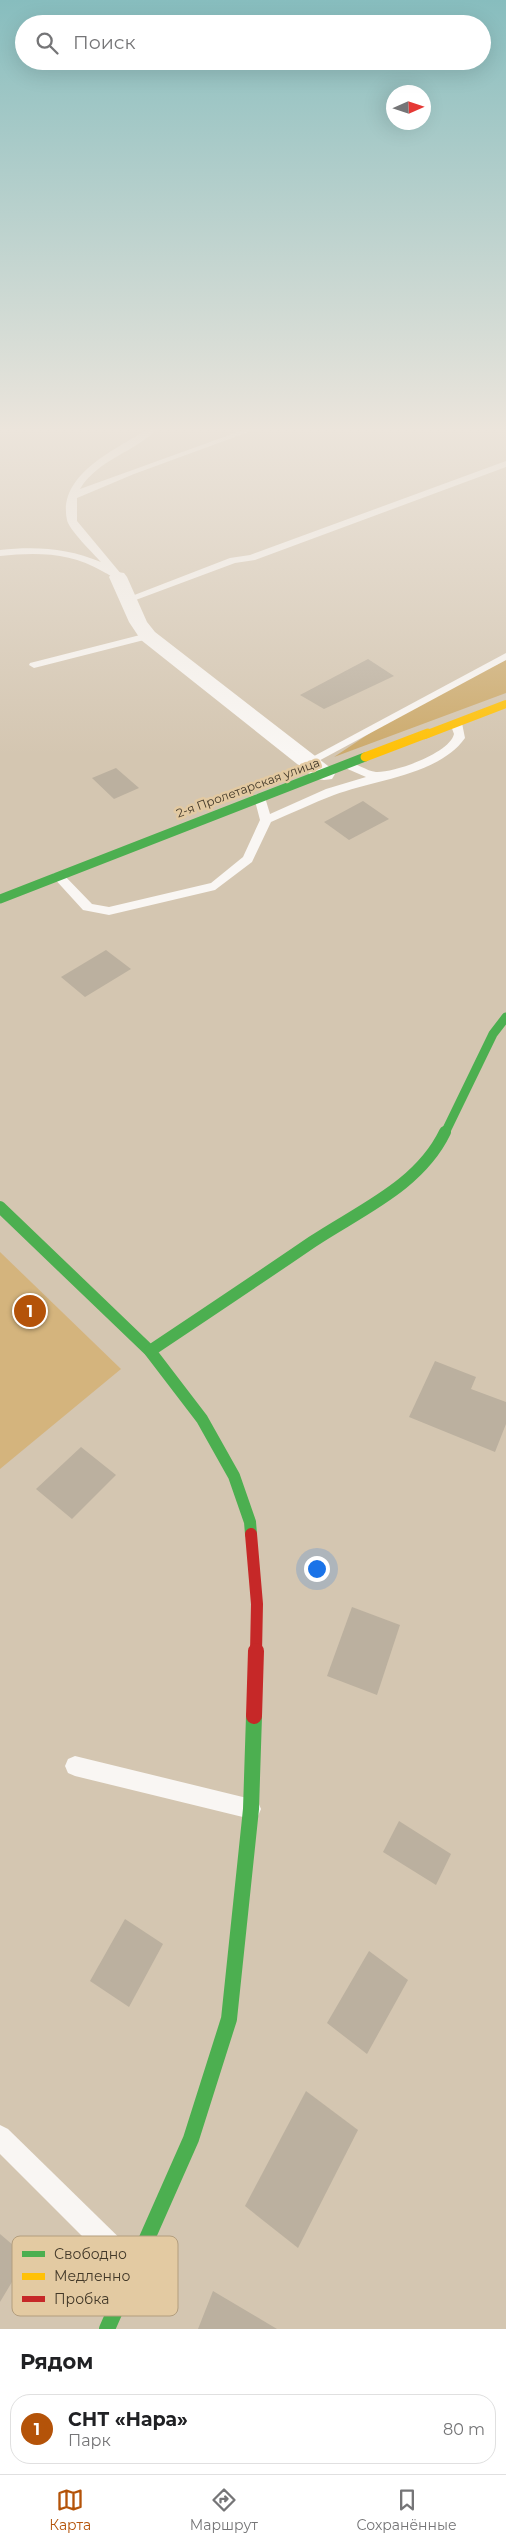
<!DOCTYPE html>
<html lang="ru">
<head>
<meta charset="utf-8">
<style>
  :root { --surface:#fff; --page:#f6f6f6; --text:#202124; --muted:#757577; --line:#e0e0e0; --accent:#b45309 }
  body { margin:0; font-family:Montserrat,sans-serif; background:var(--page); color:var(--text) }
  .compass { position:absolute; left:386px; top:85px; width:45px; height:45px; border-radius:50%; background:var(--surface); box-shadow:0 5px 20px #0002; rotate:87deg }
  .you { position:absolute; left:316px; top:1568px; width:18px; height:18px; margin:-12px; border:4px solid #fff; border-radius:50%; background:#1a73e8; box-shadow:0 0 0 8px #1a73e833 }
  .badge { display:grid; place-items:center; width:32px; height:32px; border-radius:50%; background:var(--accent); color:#fff; font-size:16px; font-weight:700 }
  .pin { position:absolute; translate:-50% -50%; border:2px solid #fff; box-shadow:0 1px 5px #0006 }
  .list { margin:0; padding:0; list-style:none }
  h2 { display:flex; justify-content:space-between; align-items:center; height:65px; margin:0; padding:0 20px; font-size:21px }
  h2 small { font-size:16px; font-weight:400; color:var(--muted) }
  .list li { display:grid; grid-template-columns:32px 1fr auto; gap:15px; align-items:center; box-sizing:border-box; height:70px; margin:0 10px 10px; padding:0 10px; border:1px solid var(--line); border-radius:20px }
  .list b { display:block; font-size:19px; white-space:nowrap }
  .list p { margin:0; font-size:16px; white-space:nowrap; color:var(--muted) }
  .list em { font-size:16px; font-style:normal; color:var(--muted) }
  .icon { flex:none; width:28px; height:28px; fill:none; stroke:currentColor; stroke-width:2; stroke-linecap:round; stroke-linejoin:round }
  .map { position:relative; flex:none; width:506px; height:2329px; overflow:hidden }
  .search { position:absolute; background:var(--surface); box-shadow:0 5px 20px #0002; left:15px; right:15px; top:15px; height:55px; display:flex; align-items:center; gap:12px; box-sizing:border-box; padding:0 18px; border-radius:28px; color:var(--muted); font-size:19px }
  .sheet { height:145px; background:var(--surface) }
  nav { display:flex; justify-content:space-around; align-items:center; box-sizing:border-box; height:70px; border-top:1px solid var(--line); background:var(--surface); font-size:14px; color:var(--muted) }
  nav a { display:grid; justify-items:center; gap:2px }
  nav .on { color:var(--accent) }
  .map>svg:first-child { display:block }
  .green { fill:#d4b47d }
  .forest { fill:#ccaa6c }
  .building { fill:#bbb09f }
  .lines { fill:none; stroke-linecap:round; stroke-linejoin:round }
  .lane { fill:#f9f6f3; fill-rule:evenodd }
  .street { fill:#f9f6f3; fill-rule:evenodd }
  .fast-far2 { stroke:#4caf50; stroke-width:9 }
  .fast-far1 { stroke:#4caf50; stroke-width:12 }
  .fast { stroke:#4caf50; stroke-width:16 }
  .slow-far1 { stroke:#ffc107; stroke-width:8 }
  .slow { stroke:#ffc107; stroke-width:9 }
  .jam-far1 { stroke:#c62828; stroke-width:12 }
  .jam { stroke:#c62828; stroke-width:16 }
  .labels { text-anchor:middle; stroke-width:5; stroke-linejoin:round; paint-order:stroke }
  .far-street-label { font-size:12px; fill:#433929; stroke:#e3caa2 }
  .key { fill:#e3caa2; stroke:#b39e7e; stroke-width:1 }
  .key-label { font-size:14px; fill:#433929 }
</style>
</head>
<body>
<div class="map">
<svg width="506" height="2329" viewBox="0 0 506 2329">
  <rect width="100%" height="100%" fill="#d4c6b1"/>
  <path class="green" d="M0,1252L121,1369L0,1469Z"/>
  <path class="forest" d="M506,660V693L334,757L403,711Z"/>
  <g class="building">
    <path d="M368,659L394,676L324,709L300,695Z"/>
    <path d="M116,768L139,788L114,799L92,778Z"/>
    <path d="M363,801L389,819L349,840L324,822Z"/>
    <path d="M106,950L131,969L85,997L61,977Z"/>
    <path d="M435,1361L476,1377L471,1389L506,1402V1424L495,1452L409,1417Z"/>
    <path d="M81,1447L116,1475L72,1519L36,1489Z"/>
    <path d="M352,1607L400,1625L377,1695L327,1676Z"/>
    <path d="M399,1821L451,1854L436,1885L383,1852Z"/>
    <path d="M125,1919L163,1944L129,2007L90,1981Z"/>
    <path d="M369,1951L408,1980L367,2054L327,2023Z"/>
    <path d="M306,2091L358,2130L298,2248L245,2206Z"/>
    <path d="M0,2234L27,2257L0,2302Z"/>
    <path d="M213,2291L277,2329H198Z"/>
  </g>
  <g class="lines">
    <g class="lane">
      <path d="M148,429H157C135,452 97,460 80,489L246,429H257L134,474L77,498V521L122,575V579H114C111,575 107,574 102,571C71,552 35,552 0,556V550C35,546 68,548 101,562C93,553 69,530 67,520C57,474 117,449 148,429Z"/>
      <path d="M506,461V467L255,560L235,563L133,601L124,599L230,558L250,555Z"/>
      <path d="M148,633L152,634V638L34,668L29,665L30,663Z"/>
      <path d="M506,653V660L313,764H305L303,762Z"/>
      <path d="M456,720L462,723L465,738C439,775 374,780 334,795C313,803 292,813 271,822L252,862L215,890L109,915L83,910L52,876L54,873H62L92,904L109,907L211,883L243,857L260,820L254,797L256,794H264L270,814L326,789L366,777L343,767V763C354,760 365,771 376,772C394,773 450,753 454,734L450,723Z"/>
      <path d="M75,1756L251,1799L258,1802L261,1809L258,1816L251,1819L75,1776L68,1773L65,1766L68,1759Z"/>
      <path d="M0,2125L8,2129L141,2259L144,2268L141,2277L132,2280L123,2277L0,2154Z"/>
    </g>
    <path class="street" d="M118,572L124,573L127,577L147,622L155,632L332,769L335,774L332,779L324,780L316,779L141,640L129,622L109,577L112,573Z"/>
    <g class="fast-far2">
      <path d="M0,899L365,757"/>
      <path d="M445,1133L493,1034L506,1017"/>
    </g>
    <g class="fast-far1">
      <path d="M0,1207L150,1351L202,1419L234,1476L250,1522L251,1534"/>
      <path d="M150,1351C204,1315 258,1279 312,1242C360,1210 419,1186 445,1132"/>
    </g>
    <path class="fast" d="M107,2329L191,2139L229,2019L251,1809L254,1716"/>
    <path class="slow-far1" d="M425,735L506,704"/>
    <path class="slow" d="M365,757L428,733"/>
    <path class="jam-far1" d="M251,1534L257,1604L256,1652"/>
    <path class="jam" d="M254,1716L256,1651"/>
  </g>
  <linearGradient id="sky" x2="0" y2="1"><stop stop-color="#87bdbe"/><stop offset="0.57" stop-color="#ece5dc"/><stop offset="1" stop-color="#ece5dc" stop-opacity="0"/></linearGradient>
  <rect width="506" height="755" fill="url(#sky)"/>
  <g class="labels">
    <g class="far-street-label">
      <text transform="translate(248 788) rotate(-20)" y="4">2-я Пролетарская улица</text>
    </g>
  </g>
  <rect x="12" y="2236" width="166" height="80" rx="8" class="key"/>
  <rect x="22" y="2251" width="23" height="6" fill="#4caf50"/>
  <rect x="22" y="2273" width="23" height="7" fill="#ffc107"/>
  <rect x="22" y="2296" width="23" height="6" fill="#c62828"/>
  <g class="key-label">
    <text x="54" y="2259">Свободно</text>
    <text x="54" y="2281">Медленно</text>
    <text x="54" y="2304">Пробка</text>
  </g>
</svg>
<svg class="compass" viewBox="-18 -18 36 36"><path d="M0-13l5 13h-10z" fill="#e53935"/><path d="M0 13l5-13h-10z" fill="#757577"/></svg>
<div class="you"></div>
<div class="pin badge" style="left:30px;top:1311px">1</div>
<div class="search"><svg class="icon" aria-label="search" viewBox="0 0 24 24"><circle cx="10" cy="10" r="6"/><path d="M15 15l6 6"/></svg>Поиск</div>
</div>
<section class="sheet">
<h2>Рядом<small></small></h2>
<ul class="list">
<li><span class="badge">1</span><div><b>СНТ «Нара»</b><p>Парк</p></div><em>80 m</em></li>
</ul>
</section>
<nav>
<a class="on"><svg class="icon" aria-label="map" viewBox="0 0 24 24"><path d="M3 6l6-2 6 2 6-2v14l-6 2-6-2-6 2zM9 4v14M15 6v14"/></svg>Карта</a>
<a><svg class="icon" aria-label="directions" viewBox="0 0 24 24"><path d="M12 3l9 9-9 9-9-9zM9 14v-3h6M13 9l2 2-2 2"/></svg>Маршрут</a>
<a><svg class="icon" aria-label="saved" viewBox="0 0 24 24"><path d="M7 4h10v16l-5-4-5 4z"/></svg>Сохранённые</a>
</nav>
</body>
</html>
